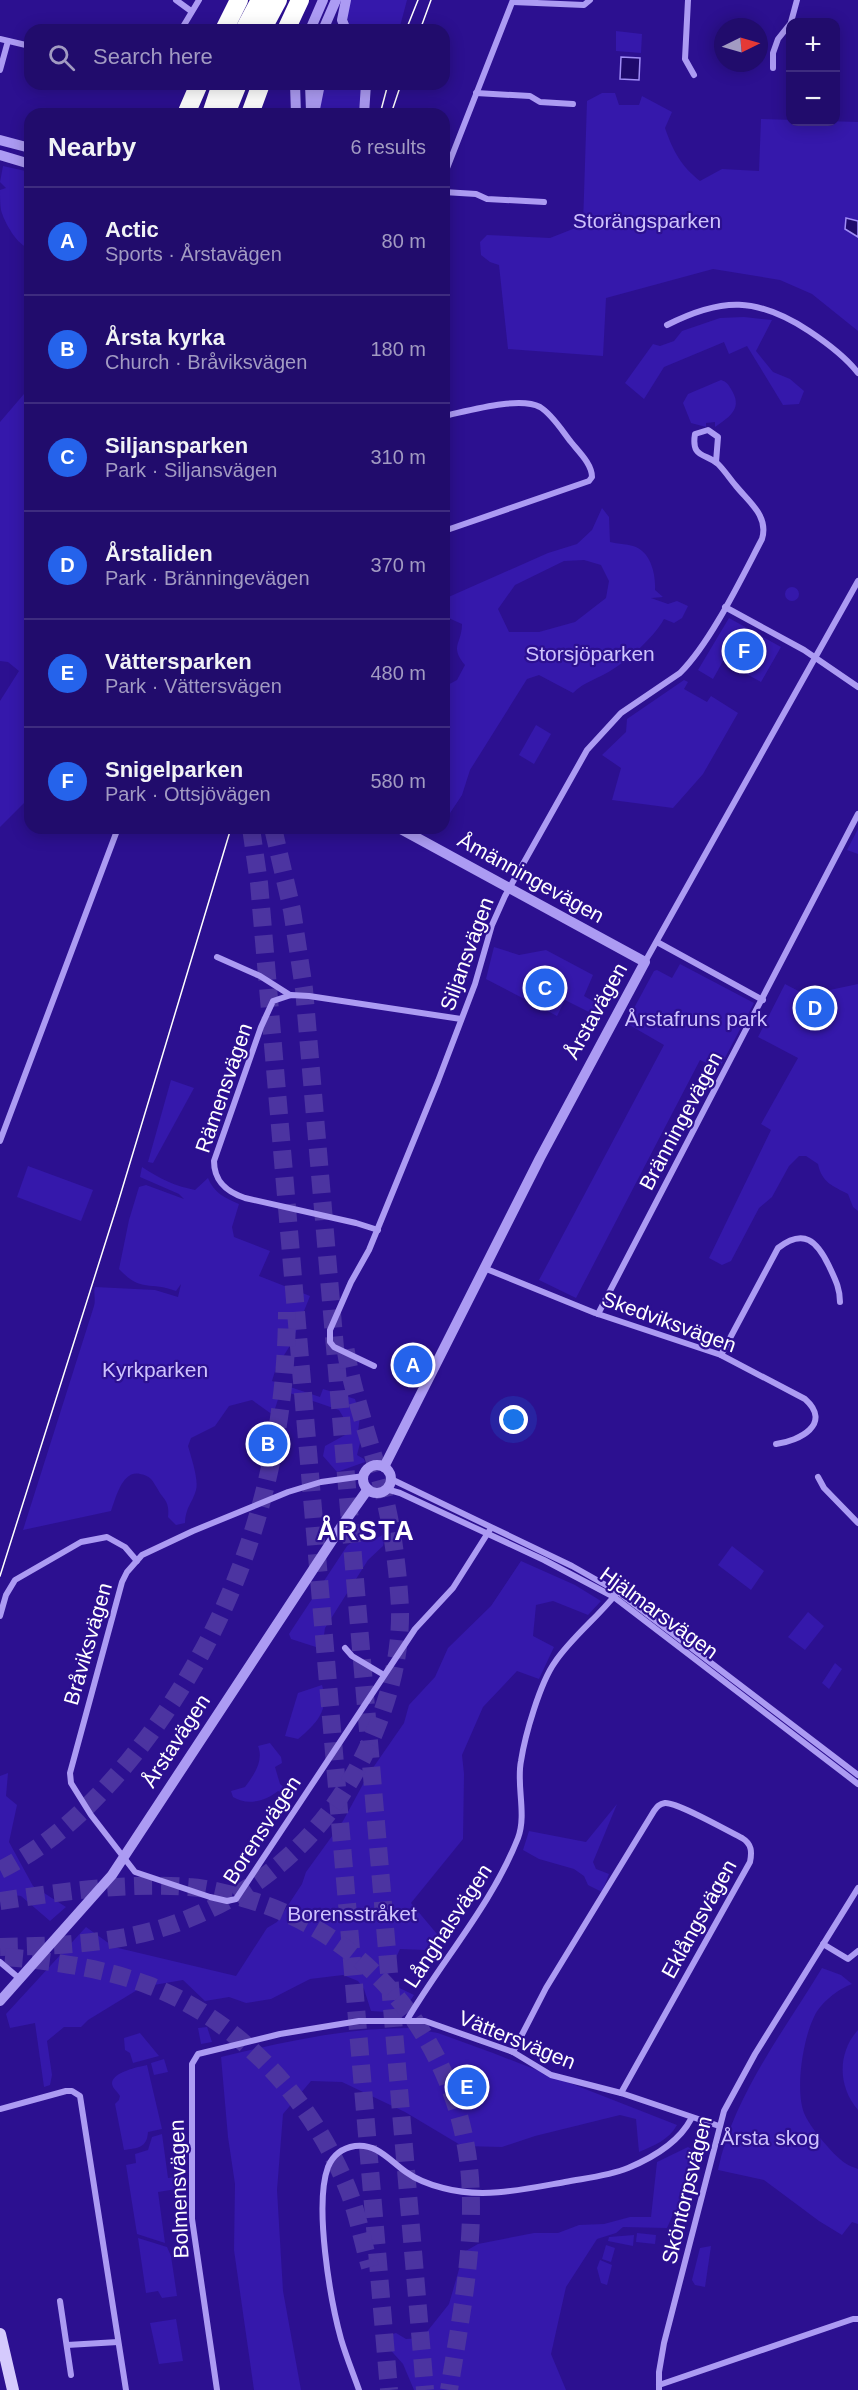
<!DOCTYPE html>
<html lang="en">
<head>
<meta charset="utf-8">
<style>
  :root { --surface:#210c6c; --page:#2d1a74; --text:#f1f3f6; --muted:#a29bc2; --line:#3e2c7f; --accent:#2563eb }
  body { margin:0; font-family:Arial,sans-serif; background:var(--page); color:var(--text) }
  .controls { position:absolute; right:18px; top:18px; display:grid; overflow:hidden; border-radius:12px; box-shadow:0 3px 15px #0003 }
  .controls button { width:54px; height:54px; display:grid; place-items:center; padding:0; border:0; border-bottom:2px solid var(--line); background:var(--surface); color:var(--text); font:30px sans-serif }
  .compass { position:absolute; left:714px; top:18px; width:54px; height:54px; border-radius:50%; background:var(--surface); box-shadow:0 3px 15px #0003; rotate:85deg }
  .you { position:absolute; left:514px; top:1420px; width:21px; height:21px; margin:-15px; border:4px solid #fff; border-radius:50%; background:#1a73e8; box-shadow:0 0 0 9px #1a73e833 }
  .badge { display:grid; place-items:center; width:39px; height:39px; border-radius:50%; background:var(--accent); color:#fff; font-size:20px; font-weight:700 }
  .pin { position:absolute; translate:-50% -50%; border:3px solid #fff; box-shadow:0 2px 6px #0006 }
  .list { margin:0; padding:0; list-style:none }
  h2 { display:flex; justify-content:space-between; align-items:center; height:78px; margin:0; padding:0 24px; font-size:26px }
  h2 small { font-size:20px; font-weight:400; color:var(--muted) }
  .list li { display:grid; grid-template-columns:39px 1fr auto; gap:18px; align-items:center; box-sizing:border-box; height:108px; padding:0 24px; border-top:2px solid var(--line) }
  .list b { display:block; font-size:22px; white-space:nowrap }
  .list p { margin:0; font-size:20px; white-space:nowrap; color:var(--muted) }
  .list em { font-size:20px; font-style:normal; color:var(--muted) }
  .icon { flex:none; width:33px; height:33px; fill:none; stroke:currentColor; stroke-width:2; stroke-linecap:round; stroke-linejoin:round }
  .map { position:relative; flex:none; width:858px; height:2390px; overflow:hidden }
  .search { position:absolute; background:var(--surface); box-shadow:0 3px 15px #0003; left:24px; top:24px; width:426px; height:66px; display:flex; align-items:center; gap:15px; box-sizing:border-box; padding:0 21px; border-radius:18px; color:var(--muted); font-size:22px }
  .panel { position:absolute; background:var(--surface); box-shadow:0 3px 15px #0003; left:24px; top:108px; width:426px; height:726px; border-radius:18px }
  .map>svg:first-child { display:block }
  .green { fill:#3518ab; fill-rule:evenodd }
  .water { fill:#1f0a6c; stroke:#a08cf6; stroke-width:1.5 }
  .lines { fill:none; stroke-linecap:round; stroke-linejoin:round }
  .motorway-tunnel { stroke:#4c34a1; stroke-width:18; stroke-dasharray:18 9; stroke-linecap:butt }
  .minor { stroke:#ac9bf3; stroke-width:6 }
  .tertiary { stroke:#ac9bf3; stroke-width:10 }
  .secondary { stroke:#d5cafd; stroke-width:12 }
  .motorway { stroke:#fff; stroke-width:18 }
  .tram { stroke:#fff; stroke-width:1.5 }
  .labels { text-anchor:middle; stroke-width:4.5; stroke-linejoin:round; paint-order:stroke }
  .park-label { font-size:21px; fill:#cec2fd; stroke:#2c1090 }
  .street-label { font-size:21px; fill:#fff; stroke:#2c1090 }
  .district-label { font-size:27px; font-weight:bold; letter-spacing:1.5px; fill:#fff; stroke:#2c1090 }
</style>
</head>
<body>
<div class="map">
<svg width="858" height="2390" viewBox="0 0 858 2390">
  <rect width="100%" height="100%" fill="#2c1090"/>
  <g class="green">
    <path d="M350,0H407L399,30H351L347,18Z"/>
    <path d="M616,31L642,34L641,53L616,51Z"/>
    <path d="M323,84H361V102L358,114H319Z"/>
    <path d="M602,93H615L619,105H639L642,96L672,112L665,128C673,151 681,166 700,181L722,169L759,171L761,119L858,122V331L812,294L780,280L713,269L606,298L603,356L508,349L499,265L490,262L481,255L480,242L487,235L550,238L583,225L587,101Z"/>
    <path d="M3,166L30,172V248C18,247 4,222 1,210C0,204 0,196 0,190L6,188L0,182Z"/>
    <path d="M744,317L772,320L756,351L773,372L790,379L804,391L799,404L783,405L747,346L729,354L724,342L664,367L644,399L625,383L653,344L660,346L674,341L682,331L720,318Z"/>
    <path d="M721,380C727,382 728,384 731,389C743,408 731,416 715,427V422L706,423V427L691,423L683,403L688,394Z"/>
    <path d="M30,387V797L0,827V701L19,671L8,662L0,661V422Z"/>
    <path d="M602,508L609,517L610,542C618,544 626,544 633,546C651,551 656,575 655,590L663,597L651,598L668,604L677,601L688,606L682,618L674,623L664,619C654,638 621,667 601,676C589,682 582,684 573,693L539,675L527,679L470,770L462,795L444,822V687L457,680L465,665C449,646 462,644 462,624L444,616V599L548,553L577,544L592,530ZM584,560L601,565L609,581L606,598L575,622L539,632H509L498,609L515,585L564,561Z"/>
    <circle cx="792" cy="594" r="7"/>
    <path d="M729,618L781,647L761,682L723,661L713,679L698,670Z"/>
    <path d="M684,680L688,682L684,689L707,702L711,696L738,713L703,774L673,808L612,800L621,768L602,755L626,732L627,719Z"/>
    <path d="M536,725L551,734L534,764L519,755Z"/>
    <path d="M858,829V854L847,850Z"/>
    <path d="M494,947L519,955L546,950L593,975L584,996L598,1004L593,1014L565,1000L557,1016L486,979Z"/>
    <path d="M680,964L754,1003L719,1069L700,1060L576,1298L539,1280L664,1045L626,1023L654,971L657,970L672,978Z"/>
    <path d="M785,984L806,995L858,984V1211L853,1207L848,1194C833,1186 822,1183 818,1164L806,1156H799L789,1166L772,1197L759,1208L731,1261L722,1265L709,1258L771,1130L761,1124L798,1058L758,1037Z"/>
    <path d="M171,1080L194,1088L153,1163L148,1162Z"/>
    <path d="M28,1166L93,1190L81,1221L17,1197Z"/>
    <path d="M142,1167C160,1179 175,1186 195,1190L208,1178C214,1193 225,1198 239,1204L232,1227L234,1237L270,1251L259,1276L310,1296L291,1344L276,1368L272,1381L320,1397L323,1389L355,1399L360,1416L358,1432L362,1435L357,1455L364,1459L365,1462L337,1472L323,1456L325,1446L345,1435L348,1425L339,1410L281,1390L273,1415L252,1400L229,1406L215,1426L191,1438L188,1446C191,1457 199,1480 196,1490C192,1504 186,1506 185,1523L176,1525L168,1517C170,1500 163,1500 157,1488C152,1480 151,1476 140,1474C122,1470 116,1498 111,1511L23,1530L94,1306C96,1299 93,1293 95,1287L155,1290L178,1297L181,1284L176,1291C150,1281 141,1293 119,1269L129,1220L139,1187L146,1185L184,1199L179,1194L140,1177Z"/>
    <path d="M386,1533L383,1546L368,1560L325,1628L322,1649L291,1639L289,1634L347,1546L355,1540L372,1541Z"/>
    <path d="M732,1546L764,1571L751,1590L718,1565Z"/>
    <path d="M521,1561L575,1585L601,1601L588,1615L553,1601L536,1605L533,1636L554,1647L539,1679L517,1671L483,1707L462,1755L464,1774L463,1839L411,1903L437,1934L425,1950L400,1949L385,1981L414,1995L402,2013L371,2011L364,1989L358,1981L343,1975L310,1979L271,1999L246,2003L229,1997L205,2001L183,1980L142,1987L88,2020L81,2027H64L47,2041L52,2075L50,2085L44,2087L35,2023L10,2028L6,2014L86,1927L114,1947L236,1976L267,1928L277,1922L302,1884L306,1872L343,1821L368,1775L404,1723L409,1705L435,1677L448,1648L491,1606Z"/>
    <path d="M808,1612L824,1626L805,1650L788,1637Z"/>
    <path d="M835,1663L842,1669L829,1689L822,1683Z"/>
    <path d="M322,1685C330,1710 316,1724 298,1739L285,1736L298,1693Z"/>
    <path d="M270,1743L281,1757L282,1763L275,1767L280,1784L291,1794L292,1798L278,1791C266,1801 247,1806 233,1797L231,1791L245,1787C254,1775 264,1761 258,1746Z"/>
    <path d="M8,1773L6,1796L17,1805L9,1842L33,1886L66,1907L50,1921L21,1896L0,1893V1776Z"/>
    <path d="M617,1804L593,1862L596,1869L609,1874L602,1892L588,1885L584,1876L574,1869L539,1859L523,1850L529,1831L586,1842Z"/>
    <path d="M822,1968L841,1975L852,1984C838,1989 820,2003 814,2017C803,2039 795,2089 804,2113C809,2126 833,2155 845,2163C849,2166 854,2167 858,2169V2224L852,2222L842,2235L819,2221L764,2180L718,2170C732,2098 784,2031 822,1968Z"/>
    <path d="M207,2027L212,2042L201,2044L198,2028Z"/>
    <path d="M409,2028L438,2033L493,2053L677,2125C669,2140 653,2146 639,2152L636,2119L620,2115L535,2136L502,2147L462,2146L405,2112L342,2082L311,2081L283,2114L277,2190L283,2291L301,2390H254L234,2250L235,2184L228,2137L221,2057C283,2042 345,2028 409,2028Z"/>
    <path d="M858,2030V2110C838,2087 837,2053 858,2030Z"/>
    <path d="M140,2033L159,2056L133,2063L130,2053L125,2050L124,2038Z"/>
    <path d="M164,2059L168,2072L154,2075L151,2063Z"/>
    <path d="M147,2065L162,2129L148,2132C147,2148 138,2148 124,2150L115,2104L119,2100L120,2096C117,2091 112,2088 112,2083C113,2072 138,2067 147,2065Z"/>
    <path d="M162,2134L168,2178L177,2177L176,2189L158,2192L165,2243L137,2234L126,2165L136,2163L135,2154L148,2150L152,2137Z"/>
    <path d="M688,2147L701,2156L686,2215L674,2212L667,2228L623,2227L616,2233L597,2239L566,2287L551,2354L566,2390H414L403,2364L386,2345L389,2335L396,2333L406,2339L422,2338L449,2304L464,2252L478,2244L534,2233H558L579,2225L604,2224L630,2217H651L657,2162Z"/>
    <path d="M637,2233L656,2235L655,2244L636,2242Z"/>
    <path d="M634,2235L633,2246L608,2241L609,2237Z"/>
    <path d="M138,2238L167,2247L171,2256L177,2296L162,2298L158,2291L146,2293Z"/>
    <path d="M606,2245L615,2248L611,2262L602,2259Z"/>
    <path d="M711,2246L705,2287L695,2285L692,2280L700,2248Z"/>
    <path d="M600,2260L612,2265L607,2285L601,2283L597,2268Z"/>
    <path d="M176,2319L183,2361L159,2364L150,2323Z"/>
  </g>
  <g class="water">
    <path d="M621,57L640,58L639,80L620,79Z"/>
    <path d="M846,218L858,221V237L845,229Z"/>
  </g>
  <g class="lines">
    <g class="motorway-tunnel">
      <path d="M251,828L259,883L389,2390"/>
      <path d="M273,828L292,910L304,989L425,2390"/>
      <path d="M0,1870C52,1844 91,1806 128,1762C233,1635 286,1476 287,1312"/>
      <path d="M0,1901C62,1892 126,1882 189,1887C207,1888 225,1893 243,1898C371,1933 460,2047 470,2178C475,2249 460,2321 449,2390"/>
      <path d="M0,1947C53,1946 111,1944 162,1928C263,1896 335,1828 375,1731C391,1692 401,1651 400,1608C398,1570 393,1532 384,1495C372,1445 353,1397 345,1346"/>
      <path d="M5,1957C52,1961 103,1968 148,1985C240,2020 314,2102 349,2192C358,2216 363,2243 370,2267"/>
    </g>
    <g class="minor">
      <path d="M176,0L191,11"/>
      <path d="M688,0L685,59L694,75"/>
      <path d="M513,2L584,5L590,0"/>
      <path d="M791,22L797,0"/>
      <path d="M181,30L199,0"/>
      <path d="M0,39L30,46"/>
      <path d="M773,68V53L778,39L790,24"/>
      <path d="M0,70L8,41"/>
      <path d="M476,93L530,96L540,102L573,104"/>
      <path d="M444,176L513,0"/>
      <path d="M444,192L476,194L487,199L544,202"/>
      <path d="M667,325C722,297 757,297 809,331C827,343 845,356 858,373"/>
      <path d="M444,416C468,411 519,396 540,407C552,414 563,432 571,442C579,452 592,464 592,477L589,481L444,531"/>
      <path d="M725,607L804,650L858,687"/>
      <path d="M657,942L763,1000"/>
      <path d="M217,957L260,976L290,995"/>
      <path d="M645,962L858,581"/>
      <path d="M0,1141L118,828"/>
      <path d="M378,1230L356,1223L245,1198C227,1192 214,1182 214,1161L261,1027L273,1001L291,995L309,996L461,1019"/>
      <path d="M484,1268L595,1313L721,1355L805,1399C833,1424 799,1441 776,1444"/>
      <path d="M598,1314L858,814"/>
      <path d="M721,1355L778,1248C804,1228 817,1241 829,1266C835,1279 840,1288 840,1302"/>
      <path d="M374,1366L334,1347L330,1342V1330L351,1282L369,1250L438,1081L475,984L492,925L505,896L587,750L621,713L680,673C711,642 741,579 762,539C769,516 749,502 736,486C730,479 725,471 718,464C705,453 691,458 695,434L708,430L718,437L716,462"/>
      <path d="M364,1476L321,1482L288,1492L193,1531L142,1555L127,1572L122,1582L70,1773L71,1783L91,1815L135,1872L210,1897L227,1901L236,1899L415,1629L453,1588L491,1528"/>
      <path d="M818,1477L824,1488L858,1523"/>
      <path d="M391,1479L572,1566L618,1592L858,1775"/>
      <path d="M386,1489L400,1493L544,1560L614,1597L858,1784"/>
      <path d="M0,1616L6,1595L15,1580L81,1542L107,1537L125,1547L137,1561"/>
      <path d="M345,1648L352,1656L384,1675"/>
      <path d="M823,1944L848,1959L858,1951"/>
      <path d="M0,1962L20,1979"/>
      <path d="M407,2020C443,1959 492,1904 518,1838C527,1814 516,1785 521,1761C525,1735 540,1683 555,1662C572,1637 597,1618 616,1594"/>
      <path d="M513,2052L546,1988L654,1811C657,1807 659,1804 665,1803C677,1802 728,1831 742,1838C752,1844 752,1852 750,1862L621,2093"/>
      <path d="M0,2109L66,2091H72L80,2096L126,2390"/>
      <path d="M60,2301L71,2375"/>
      <path d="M67,2345L118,2342"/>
      <path d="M659,2385L853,2319H858"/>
      <path d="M217,2390L192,2219V2064L198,2054L280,2034L359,2021H425L513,2052L551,2075L621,2093L719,2126"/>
      <path d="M359,2390C353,2373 346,2356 341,2339C330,2299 314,2205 328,2167C333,2155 342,2148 355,2146C377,2143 390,2161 406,2172C417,2180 431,2185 443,2188C483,2199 526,2189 565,2182C586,2178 608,2176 628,2168C652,2158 679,2142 691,2119"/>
      <path d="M659,2390V2372L664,2343L724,2111L755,2054L858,1888"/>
    </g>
    <g class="tertiary">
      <path d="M346,0L342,20L346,30"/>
      <path d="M310,30L323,0"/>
      <path d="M323,30L336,0"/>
      <path d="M295,84L296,114"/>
      <path d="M310,84L311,111"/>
      <path d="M314,114L320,84"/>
      <path d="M364,114L366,84"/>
      <path d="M0,140L30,148"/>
      <path d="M0,155L30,164"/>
      <circle cx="377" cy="1479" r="14"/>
      <path d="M384,1467L540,1158L645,962L399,828"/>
      <path d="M0,2001L112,1875L341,1527L368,1489"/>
    </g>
    <path class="secondary" d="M0,2334L13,2390"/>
    <g class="motorway">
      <path d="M224,30L239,0"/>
      <path d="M244,30L260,0"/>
      <path d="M262,30L278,0"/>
      <path d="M286,30L300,0"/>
      <path d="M186,114L199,84"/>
      <path d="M211,114L221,84"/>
      <path d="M226,114L238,84"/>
      <path d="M250,114L261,84"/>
    </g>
    <g class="tram">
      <path d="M406,30L418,0"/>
      <path d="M420,30L431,0"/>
      <path d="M380,114L388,84"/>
      <path d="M391,114L401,84"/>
      <path d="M0,1576L117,1206L231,828"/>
    </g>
  </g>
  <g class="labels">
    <g class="park-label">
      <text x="647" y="228">Storängsparken</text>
      <text x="590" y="661">Storsjöparken</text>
      <text x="696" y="1026">Årstafruns park</text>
      <text x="155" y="1377">Kyrkparken</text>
      <text x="352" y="1921">Borensstråket</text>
      <text x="770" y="2145">Årsta skog</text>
    </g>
    <g class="street-label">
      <text transform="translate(531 878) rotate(29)" y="7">Åmänningevägen</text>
      <text transform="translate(467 954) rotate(-70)" y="7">Siljansvägen</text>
      <text transform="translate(596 1011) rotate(-61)" y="7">Årstavägen</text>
      <text transform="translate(224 1088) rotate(-71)" y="7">Rämensvägen</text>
      <text transform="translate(681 1121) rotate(-62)" y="7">Bränningevägen</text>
      <text transform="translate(669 1322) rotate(20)" y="7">Skedviksvägen</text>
      <text transform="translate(659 1613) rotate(36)" y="7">Hjälmarsvägen</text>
      <text transform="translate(88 1644) rotate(-74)" y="7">Bråviksvägen</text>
      <text transform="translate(176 1741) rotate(-57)" y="7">Årstavägen</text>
      <text transform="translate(262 1830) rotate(-57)" y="7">Borensvägen</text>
      <text transform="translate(699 1919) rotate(-61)" y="7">Eklångsvägen</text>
      <text transform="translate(448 1926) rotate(-57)" y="7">Långhalsvägen</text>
      <text transform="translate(517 2040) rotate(22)" y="7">Vättersvägen</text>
      <text transform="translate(179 2189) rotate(-92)" y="7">Bolmensvägen</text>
      <text transform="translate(687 2190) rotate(-76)" y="7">Sköntorpsvägen</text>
    </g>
    <g class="district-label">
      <text x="366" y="1540">ÅRSTA</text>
    </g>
  </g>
</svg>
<div class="controls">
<button>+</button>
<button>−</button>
</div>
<svg class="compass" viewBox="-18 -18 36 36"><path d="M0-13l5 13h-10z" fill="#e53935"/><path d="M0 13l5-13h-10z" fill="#a29bc2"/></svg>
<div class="you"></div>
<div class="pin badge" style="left:413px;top:1365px">A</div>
<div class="pin badge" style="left:268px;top:1444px">B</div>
<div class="pin badge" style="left:545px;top:988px">C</div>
<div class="pin badge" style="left:815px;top:1008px">D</div>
<div class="pin badge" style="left:467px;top:2087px">E</div>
<div class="pin badge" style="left:744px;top:651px">F</div>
<div class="search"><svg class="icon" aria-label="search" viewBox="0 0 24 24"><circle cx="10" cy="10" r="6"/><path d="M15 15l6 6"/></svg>Search here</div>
<section class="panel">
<h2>Nearby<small>6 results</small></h2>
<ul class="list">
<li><span class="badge">A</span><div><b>Actic</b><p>Sports · Årstavägen</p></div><em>80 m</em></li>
<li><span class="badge">B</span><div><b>Årsta kyrka</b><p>Church · Bråviksvägen</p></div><em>180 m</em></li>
<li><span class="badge">C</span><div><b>Siljansparken</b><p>Park · Siljansvägen</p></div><em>310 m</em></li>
<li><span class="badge">D</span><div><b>Årstaliden</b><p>Park · Bränningevägen</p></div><em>370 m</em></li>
<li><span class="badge">E</span><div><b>Vättersparken</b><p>Park · Vättersvägen</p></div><em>480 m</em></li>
<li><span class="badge">F</span><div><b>Snigelparken</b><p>Park · Ottsjövägen</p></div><em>580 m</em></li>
</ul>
</section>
</div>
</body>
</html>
